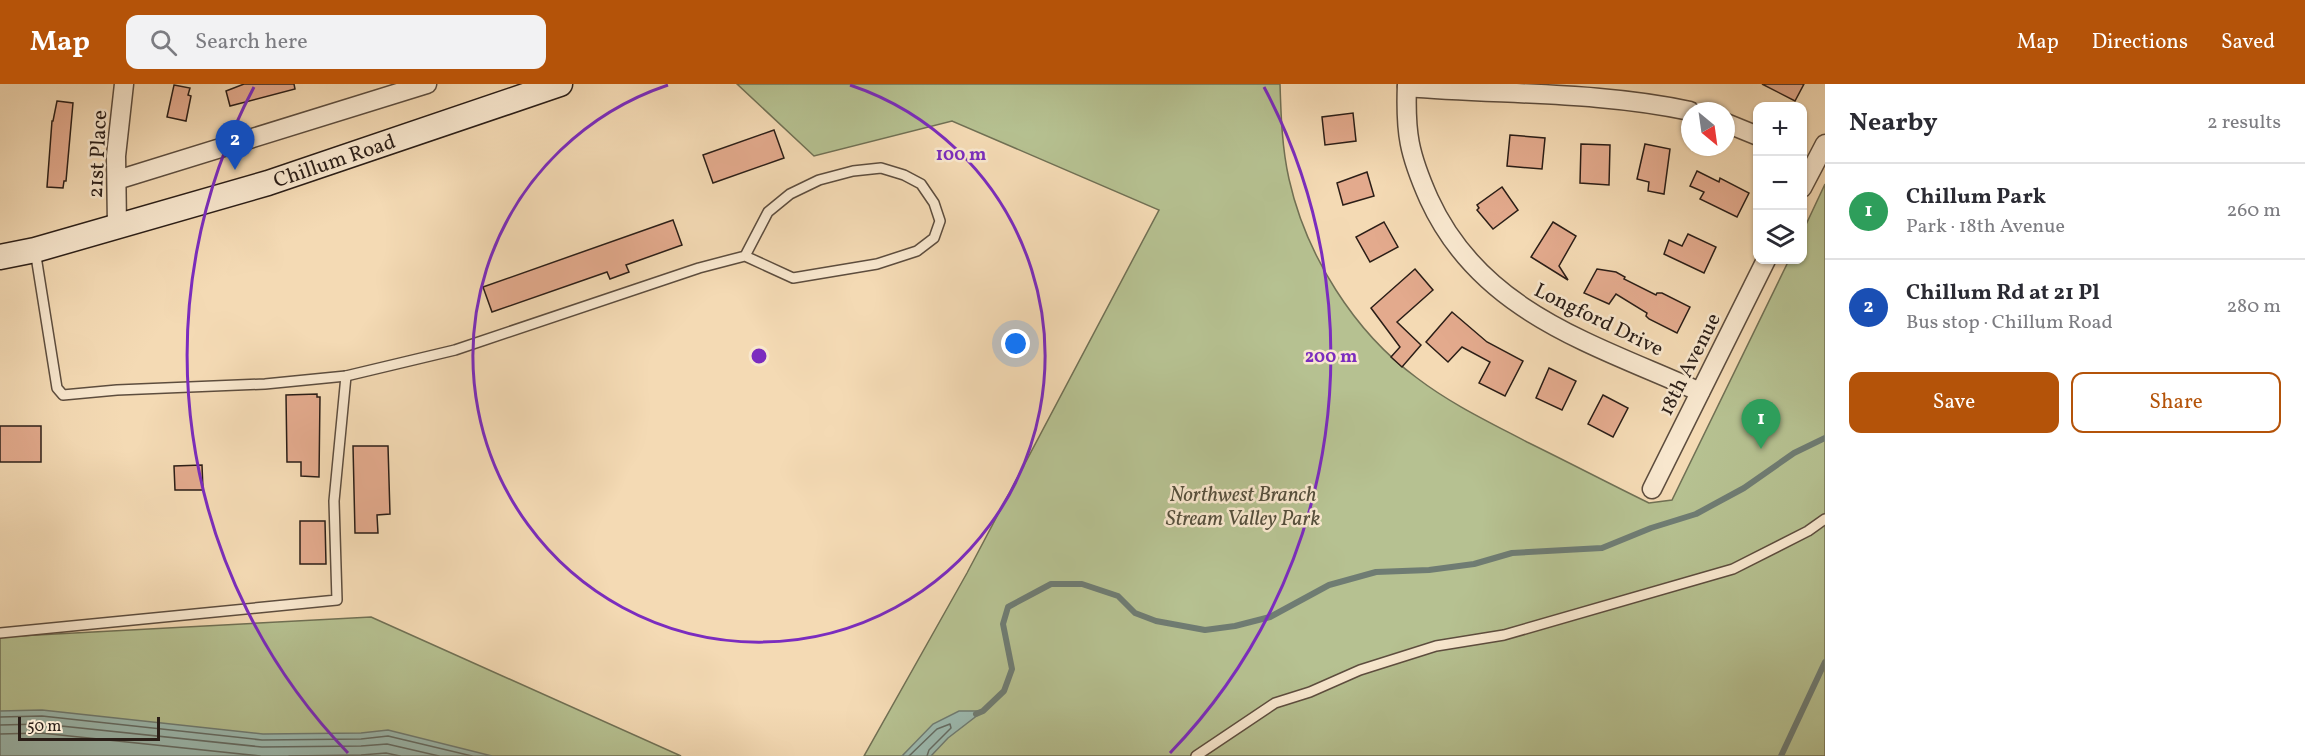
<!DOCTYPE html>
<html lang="en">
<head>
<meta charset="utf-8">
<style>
  :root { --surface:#fff; --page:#f2f2f3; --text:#2b2b33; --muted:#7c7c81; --line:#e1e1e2; --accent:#b45309 }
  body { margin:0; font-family:Vollkorn,serif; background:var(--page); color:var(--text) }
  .controls { position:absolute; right:18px; top:18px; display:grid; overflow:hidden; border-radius:12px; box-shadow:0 2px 4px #0004 }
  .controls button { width:54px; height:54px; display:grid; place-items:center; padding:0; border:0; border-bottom:2px solid var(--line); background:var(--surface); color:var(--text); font:30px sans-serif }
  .compass { position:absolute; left:1681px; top:18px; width:54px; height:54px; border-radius:50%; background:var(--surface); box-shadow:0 2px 4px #0004; rotate:151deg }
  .scale { position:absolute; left:18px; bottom:15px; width:142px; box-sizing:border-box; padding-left:6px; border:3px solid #2b1e17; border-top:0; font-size:16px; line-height:21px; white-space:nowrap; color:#2b1e17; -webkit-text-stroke:4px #f8e7ce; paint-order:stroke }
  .you { position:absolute; left:1016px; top:260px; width:21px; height:21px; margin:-15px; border:4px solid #fff; border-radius:50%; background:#1a73e8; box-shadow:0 0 0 9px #1a73e833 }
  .badge { display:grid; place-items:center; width:39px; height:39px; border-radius:50%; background:var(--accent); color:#fff; font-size:20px; font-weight:700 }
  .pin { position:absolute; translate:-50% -50px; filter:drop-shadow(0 2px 3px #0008) }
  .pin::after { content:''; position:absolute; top:32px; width:21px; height:18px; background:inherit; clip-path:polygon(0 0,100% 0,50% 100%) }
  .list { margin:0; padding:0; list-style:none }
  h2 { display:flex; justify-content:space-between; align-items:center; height:78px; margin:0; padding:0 24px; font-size:26px }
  h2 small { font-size:20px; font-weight:400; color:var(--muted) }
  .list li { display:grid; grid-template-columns:39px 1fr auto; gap:18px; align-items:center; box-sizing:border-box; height:96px; padding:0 24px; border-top:2px solid var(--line) }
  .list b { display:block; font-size:22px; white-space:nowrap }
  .list p { margin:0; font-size:20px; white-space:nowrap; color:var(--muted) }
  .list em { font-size:20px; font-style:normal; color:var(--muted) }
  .actions { display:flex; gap:12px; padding:18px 24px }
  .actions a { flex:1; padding:14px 0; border:2px solid var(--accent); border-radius:12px; text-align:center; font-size:21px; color:var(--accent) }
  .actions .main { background:var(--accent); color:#fff }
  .icon { flex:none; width:33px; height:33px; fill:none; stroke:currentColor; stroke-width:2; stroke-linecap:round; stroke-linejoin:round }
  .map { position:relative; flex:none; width:1825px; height:672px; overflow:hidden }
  header { display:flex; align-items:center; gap:36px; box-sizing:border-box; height:84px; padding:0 30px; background:var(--accent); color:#fff }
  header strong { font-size:28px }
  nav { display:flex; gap:33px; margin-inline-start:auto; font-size:21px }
  .search { width:420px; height:54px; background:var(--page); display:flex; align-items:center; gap:15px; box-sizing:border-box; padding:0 21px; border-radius:12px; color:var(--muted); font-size:22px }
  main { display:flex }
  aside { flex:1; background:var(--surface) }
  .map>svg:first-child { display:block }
  .green { fill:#b6c191; stroke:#707054; stroke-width:1.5 }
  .water { fill:#9cbab0; stroke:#6f7c73; stroke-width:1.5 }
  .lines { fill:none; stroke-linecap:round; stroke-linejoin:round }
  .shore { stroke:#646c64; stroke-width:1.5 }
  .stream { stroke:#6f7c73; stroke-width:6 }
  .building { fill:#e3aa8d; stroke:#2b1e17; stroke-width:1.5 }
  .lane-casing { stroke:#5d4d3e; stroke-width:12 }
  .street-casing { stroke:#5d4d3e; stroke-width:21 }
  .secondary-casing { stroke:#2b1e17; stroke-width:27 }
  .lane { stroke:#f8e7ce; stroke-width:9 }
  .street { stroke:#f8e7ce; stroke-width:18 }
  .secondary { stroke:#f8e7ce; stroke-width:24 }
  .ring { fill:none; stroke:#7b2cbf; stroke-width:3 }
  .labels { text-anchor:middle; stroke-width:5; stroke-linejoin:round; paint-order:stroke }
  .street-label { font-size:21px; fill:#2b1e17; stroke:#f8e7ce }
  .park-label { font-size:21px; font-style:italic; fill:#554f3c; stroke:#f8e7ce }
  .centre { fill:#7b2cbf; stroke:#f8e7ce; stroke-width:3 }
  .ring-label { font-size:18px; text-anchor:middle; font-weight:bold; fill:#7b2cbf; stroke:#f8e7ce; stroke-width:5; stroke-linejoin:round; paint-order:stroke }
</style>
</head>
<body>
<header>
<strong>Map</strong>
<div class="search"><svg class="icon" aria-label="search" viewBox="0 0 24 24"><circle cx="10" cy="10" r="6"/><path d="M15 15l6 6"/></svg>Search here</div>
<nav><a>Map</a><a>Directions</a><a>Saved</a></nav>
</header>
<main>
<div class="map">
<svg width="1825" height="672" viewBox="0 0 1825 672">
  <rect width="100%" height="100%" fill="#f4dab4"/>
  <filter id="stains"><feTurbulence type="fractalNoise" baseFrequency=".00333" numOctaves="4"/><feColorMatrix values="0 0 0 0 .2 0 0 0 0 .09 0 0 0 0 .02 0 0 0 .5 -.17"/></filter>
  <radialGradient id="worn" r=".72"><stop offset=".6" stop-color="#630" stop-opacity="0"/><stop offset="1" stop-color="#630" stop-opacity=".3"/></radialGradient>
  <g class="green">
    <path d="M737,0H1280C1281,32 1282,64 1289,95C1306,171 1354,248 1417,294C1451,320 1489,338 1527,358C1568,378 1608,399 1649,419L1672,416L1789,176H1802L1803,147L1825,100V672H864L967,489L1159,126L952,37L814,72Z"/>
    <path d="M371,533L681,672H0V553Z"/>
  </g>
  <g class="water">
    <path d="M42,626L263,650L361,649L388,646L492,672H0V627Z"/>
    <path d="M959,627H983L948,654L931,672H902L933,640Z"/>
  </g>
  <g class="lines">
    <g class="shore">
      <path d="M0,633L42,632L262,656L361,655L388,652L472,672"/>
      <path d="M0,641L42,640L262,663L361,662L387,660L439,672"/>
      <path d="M0,650L41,649L260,672"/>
      <path d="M289,672L361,671L386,669L400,672"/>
      <path d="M909,672L937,645L950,640L951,644L929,666L927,672"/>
    </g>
    <g class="stream">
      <path d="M976,630L983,627L1004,607L1012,585L1003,540L1008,523L1051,500H1082L1118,512L1135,529L1156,537L1205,546L1235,542L1270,533L1329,501L1376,488L1429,486L1474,480L1512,469L1602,464L1651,444L1696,430L1744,404L1794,369L1825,354"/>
      <path d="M1781,672L1825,578"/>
    </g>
  </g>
  <g class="building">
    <path d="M244,0H294L295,5L230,22L226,7Z"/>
    <path d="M1762,0H1804L1795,17Z"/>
    <path d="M174,1L190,4L188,11L191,12L186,37L167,33Z"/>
    <path d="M57,17L73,19L66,97H64L63,104L47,103L52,37H53Z"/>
    <path d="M1353,29L1356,57L1325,61L1322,33Z"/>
    <path d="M774,46L784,74L713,99L703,71Z"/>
    <path d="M1510,51L1545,54L1542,85L1507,82Z"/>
    <path d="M1581,60L1610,61L1609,101L1580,99Z"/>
    <path d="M1645,60L1670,65L1664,110L1648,107L1649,98L1637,95Z"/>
    <path d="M1697,87L1719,98L1720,94L1749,109L1737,133L1700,115L1704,108L1690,102Z"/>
    <path d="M1367,88L1374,112L1343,121L1337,99Z"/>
    <path d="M1502,103L1518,126L1493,145L1477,126L1479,124L1477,121Z"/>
    <path d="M673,136L682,161L626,181L629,188L610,195L607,188L492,228L483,203Z"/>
    <path d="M1384,138L1398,163L1370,178L1356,153Z"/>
    <path d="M1553,138L1576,152L1559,182L1568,196L1531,173Z"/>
    <path d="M1688,150L1716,163L1704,189L1664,170L1669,156L1682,162Z"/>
    <path d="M1415,185L1433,206L1397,238L1421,261L1402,283L1391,273L1400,263L1371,224Z"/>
    <path d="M1597,185L1616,188L1625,193L1624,195L1656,211L1657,209H1662L1690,223L1677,249L1649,235L1646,232L1647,229L1616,210L1609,220L1584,209Z"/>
    <path d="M1452,228L1487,258L1523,277L1505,312L1479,299L1490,278L1462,263L1448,278L1426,258Z"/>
    <path d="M1549,284L1576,297L1562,326L1536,314Z"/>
    <path d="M317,310V313H320L319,393L301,392V378H287L286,311Z"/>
    <path d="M1603,311L1628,324L1613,353L1588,340Z"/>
    <rect x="0" y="342" width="41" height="36"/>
    <path d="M353,362H388L390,430L377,431L378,449H355Z"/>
    <path d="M202,381L203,406H175L174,382Z"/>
    <path d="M300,437H325L326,480H300Z"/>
  </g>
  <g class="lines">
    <g class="lane-casing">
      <g id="lane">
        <path d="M35,166L57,304L63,311L117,306L265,300L346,292L455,266L699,184L745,172L768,128L790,110L819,96L853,87L881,84L904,91L921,100L934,119L940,137L934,154L917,167L877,180L793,194L745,172"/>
        <path d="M0,549L337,516L334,417L346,292"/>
        <path d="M1196,672L1275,619L1310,608L1360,586L1436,562L1504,551L1733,485L1808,447L1825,435"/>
      </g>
    </g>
    <g class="street-casing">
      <g id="street">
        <path d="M1407,0C1405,49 1409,70 1429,115C1481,229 1594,260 1700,308"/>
        <path d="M1407,3C1500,11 1598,7 1690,27"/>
        <path d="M1726,39L1758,52"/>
        <path d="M117,96L427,0"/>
        <path d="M1802,104L1825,60"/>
        <path d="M117,142L116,72L124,0"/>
        <path d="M1652,405L1766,176"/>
      </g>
    </g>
    <g class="secondary-casing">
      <g id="secondary">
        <path id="s1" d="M0,173L35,166L268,99L560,0"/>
      </g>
    </g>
    <use href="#lane" class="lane"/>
    <use href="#street" class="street"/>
    <use href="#secondary" class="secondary"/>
  </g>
  <g class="ring">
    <path d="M850 1A286 286 0 1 1 668 1"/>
    <path d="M348 669A572 572 0 0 1 254 3M1264 3A572 572 0 0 1 1170 669"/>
  </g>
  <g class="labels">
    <g class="street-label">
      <text transform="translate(97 70) rotate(-87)" y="7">21st Place</text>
      <text dy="7" stroke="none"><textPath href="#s1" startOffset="348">Chillum Road</textPath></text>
      <text transform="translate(1599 235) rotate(26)" y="7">Longford Drive</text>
      <text transform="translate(1689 280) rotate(-63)" y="7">18th Avenue</text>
    </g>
    <g class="park-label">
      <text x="1243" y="417">Northwest Branch<tspan x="1243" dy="24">Stream Valley Park</tspan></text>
    </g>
  </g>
  <circle cx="759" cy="272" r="9" class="centre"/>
  <g class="ring-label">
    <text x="961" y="76">100 m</text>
    <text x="1331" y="278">200 m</text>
  </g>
  <rect width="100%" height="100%" filter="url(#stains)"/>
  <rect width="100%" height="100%" fill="url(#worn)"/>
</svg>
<div class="controls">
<button>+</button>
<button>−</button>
<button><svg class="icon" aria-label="layers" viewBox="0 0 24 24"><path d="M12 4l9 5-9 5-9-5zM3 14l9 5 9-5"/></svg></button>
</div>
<svg class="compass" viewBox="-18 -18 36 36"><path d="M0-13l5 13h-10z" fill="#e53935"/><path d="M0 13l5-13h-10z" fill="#7c7c81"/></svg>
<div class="scale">50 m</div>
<div class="you"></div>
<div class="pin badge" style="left:1761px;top:365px;background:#2e9e5b">1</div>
<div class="pin badge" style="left:235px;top:86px;background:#1a4fb4">2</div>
</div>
<aside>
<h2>Nearby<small>2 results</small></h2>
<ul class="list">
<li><span class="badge" style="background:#2e9e5b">1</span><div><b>Chillum Park</b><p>Park · 18th Avenue</p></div><em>260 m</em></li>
<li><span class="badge" style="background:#1a4fb4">2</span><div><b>Chillum Rd at 21 Pl</b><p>Bus stop · Chillum Road</p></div><em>280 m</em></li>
</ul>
<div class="actions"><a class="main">Save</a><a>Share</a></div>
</aside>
</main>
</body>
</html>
